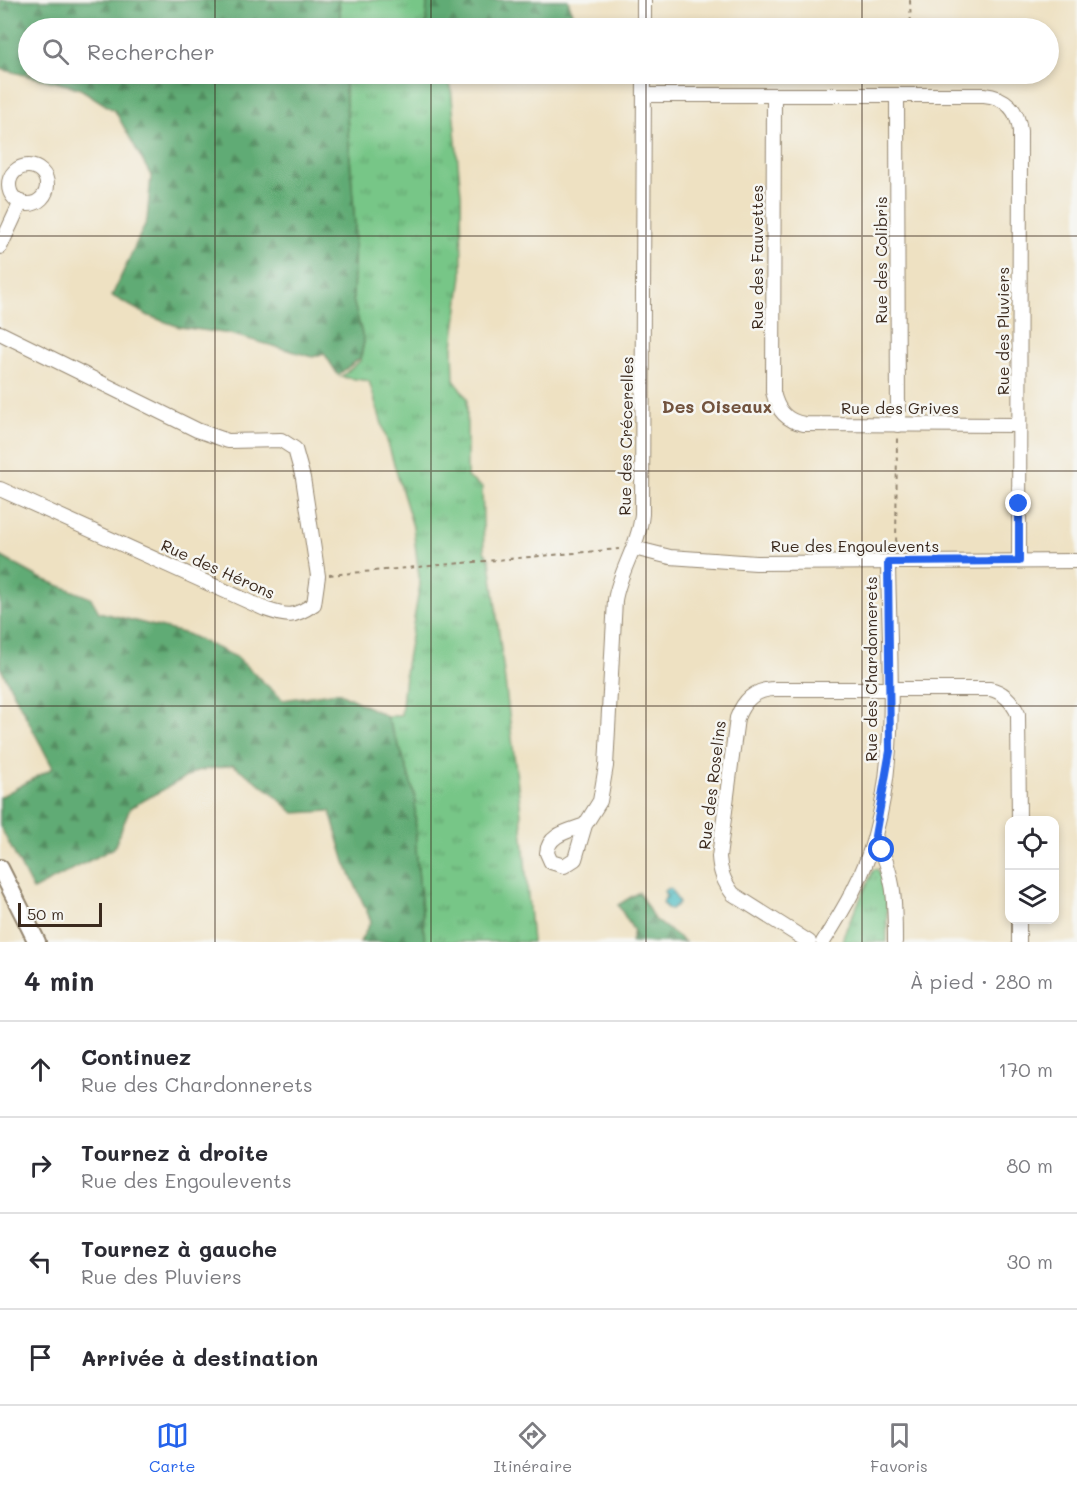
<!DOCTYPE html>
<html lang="fr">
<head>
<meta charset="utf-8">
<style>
  :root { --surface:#fff; --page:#f2f2f3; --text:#2b2b33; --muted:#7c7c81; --line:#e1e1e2; --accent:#2563eb }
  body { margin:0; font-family:Mali,sans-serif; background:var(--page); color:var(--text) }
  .controls { position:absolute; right:18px; bottom:18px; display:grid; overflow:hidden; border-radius:12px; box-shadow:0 3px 9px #0003 }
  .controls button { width:54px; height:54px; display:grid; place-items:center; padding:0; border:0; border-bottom:2px solid var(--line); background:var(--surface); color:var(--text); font:30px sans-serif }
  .scale { position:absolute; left:18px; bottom:15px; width:84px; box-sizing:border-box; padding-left:6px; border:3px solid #3b2a1e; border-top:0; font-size:16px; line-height:21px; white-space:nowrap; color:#3b2a1e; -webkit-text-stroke:4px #f6f6f2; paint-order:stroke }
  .stop { position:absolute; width:18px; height:18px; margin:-14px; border:4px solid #2563eb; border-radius:50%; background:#fff }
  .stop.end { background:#2563eb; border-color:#fff; box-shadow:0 2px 6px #0008 }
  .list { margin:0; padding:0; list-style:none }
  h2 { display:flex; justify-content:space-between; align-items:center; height:78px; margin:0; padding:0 24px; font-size:26px }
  h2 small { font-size:20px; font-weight:400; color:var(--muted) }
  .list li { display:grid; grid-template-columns:39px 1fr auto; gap:18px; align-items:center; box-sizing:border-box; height:96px; padding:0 24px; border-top:2px solid var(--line) }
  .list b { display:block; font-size:22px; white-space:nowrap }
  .list p { margin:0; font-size:20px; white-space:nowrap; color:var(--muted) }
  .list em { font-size:20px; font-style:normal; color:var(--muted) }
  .icon { flex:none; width:33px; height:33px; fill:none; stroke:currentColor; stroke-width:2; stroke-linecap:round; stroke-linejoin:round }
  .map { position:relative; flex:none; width:1077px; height:942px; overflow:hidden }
  .search { position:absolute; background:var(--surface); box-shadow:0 3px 9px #0003; left:18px; right:18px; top:18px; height:66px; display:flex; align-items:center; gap:15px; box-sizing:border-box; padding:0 21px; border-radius:33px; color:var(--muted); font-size:22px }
  .sheet { height:462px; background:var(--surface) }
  nav { display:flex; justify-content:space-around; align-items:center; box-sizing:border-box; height:84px; border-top:2px solid var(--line); background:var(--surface); font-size:16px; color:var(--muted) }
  nav a { display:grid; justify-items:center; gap:3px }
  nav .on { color:var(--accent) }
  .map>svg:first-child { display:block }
  .grass { fill:url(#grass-tufts); stroke:#597852; stroke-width:1.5 }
  .forest { fill:url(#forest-firs); stroke:#4e6a49; stroke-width:1.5 }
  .water { fill:url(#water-waves); stroke:#447470; stroke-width:1.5 }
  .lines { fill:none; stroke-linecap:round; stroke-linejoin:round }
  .minor-casing { stroke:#948670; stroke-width:16 }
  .tertiary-casing { stroke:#948670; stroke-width:20 }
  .path { stroke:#948670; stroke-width:2; stroke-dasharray:4.5 4.5; stroke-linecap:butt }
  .minor { stroke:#fff; stroke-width:14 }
  .tertiary { stroke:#fff; stroke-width:16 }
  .route { stroke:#2563eb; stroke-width:8 }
  .grid { fill:none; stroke:#3b2a1e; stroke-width:1.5; stroke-opacity:0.55 }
  .labels { text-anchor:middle; stroke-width:5; stroke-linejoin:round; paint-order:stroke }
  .street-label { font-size:16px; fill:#3b2a1e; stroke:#f6f6f2 }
  .neighbourhood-label { font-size:18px; font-weight:bold; fill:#72533e; stroke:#f6f6f2 }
</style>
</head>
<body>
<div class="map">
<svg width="1077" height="942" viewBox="0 0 1077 942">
  <defs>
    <pattern id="grass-tufts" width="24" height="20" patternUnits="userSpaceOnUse" patternTransform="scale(1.5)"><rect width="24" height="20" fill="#77c687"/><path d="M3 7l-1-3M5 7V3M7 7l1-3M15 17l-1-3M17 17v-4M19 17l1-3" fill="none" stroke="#63a16e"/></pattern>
    <pattern id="forest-firs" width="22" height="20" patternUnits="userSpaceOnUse" patternTransform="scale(1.5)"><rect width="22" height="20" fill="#61ab74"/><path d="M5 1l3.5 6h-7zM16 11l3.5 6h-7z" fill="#518b5f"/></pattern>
    <pattern id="water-waves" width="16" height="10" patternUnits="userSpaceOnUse" patternTransform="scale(1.5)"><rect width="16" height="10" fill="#4ebdc3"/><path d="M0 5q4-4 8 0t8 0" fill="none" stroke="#429a9e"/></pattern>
  </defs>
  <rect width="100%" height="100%" fill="#f6f6f2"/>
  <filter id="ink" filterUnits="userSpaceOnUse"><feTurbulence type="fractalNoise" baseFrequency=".0167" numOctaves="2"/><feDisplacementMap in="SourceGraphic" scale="12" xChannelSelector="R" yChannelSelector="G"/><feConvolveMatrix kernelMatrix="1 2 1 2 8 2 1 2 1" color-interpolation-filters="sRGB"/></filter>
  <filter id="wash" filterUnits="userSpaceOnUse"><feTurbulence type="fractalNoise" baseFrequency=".008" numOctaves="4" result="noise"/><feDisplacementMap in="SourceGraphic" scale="24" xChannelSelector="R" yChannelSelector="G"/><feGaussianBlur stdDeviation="1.35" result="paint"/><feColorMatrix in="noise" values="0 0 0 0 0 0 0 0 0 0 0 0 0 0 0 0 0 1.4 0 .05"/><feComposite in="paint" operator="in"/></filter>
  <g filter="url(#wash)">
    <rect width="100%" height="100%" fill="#eee1c2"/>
    <g class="grass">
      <path d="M339,0H427L426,28H341Z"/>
      <path d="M344,74H442L451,87L461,195L462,275L453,347L454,380L467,398V477L482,487L484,551L490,560L520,803L532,942H425L416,849L415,796L402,754L386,716H401L406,665L420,585L413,527L369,381L341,377L360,361L364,342L353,300L355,227Z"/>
      <path d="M874,869H877C890,882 886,923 887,942H842L844,934Z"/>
    </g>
    <g class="forest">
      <path d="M0,0H339L341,28H28V74H344L355,227L353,300L364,342L360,358L338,375L324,353L313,357L230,334L180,327L149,316L112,296L147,220L151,176L115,111L79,88L0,69Z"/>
      <path d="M427,0H568L573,17L610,20L612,28H426Z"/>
      <path d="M0,556L40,578L91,598L99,612L187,634L236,657L283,700L338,692L386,716L402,754L415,796L416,849L425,942H360L371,921L345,862L330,811L294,813L270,791L233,765L197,771L130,808L114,848L33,890L0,826V797L53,768L0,667Z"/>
      <path d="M639,892L654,919L685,942H631L634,931L618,905Z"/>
    </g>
    <path class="water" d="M668,888L671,889L679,903L670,910L667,909L663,903L665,898H667L664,891Z"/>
  </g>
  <g filter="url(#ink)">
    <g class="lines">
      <g class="minor-casing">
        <g id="minor">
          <path d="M644,0V28"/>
          <path d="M644,95H984C1006,97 1018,110 1020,131L1019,561"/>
          <path d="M774,96L773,392C777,409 785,421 804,424L1019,425"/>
          <path d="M897,96L898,425"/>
          <circle cx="28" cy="185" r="19"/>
          <path d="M0,247L21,202"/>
          <path d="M0,333L197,430L228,441L281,440L295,449L303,478L318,576L314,604C293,618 288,617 265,609L0,489"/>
          <path d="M634,548L670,557L756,563L1077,561"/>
          <path d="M585,825C570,831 548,834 547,853L551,862L564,866L575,859L585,825L600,801L606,766L615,600C620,570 639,545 642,514L644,74"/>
          <path d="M875,836C895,876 895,898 895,942"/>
          <path d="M809,942L733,894C724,882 720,872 719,857L737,718C744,699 756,689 775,689H990C1004,692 1012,701 1018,714L1019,820"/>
          <path d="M823,942C844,909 865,874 875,835C899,747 889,653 888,562"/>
          <path d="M1019,942V920"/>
        </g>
      </g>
      <g class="tertiary-casing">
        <path id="tertiary" d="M0,868L37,942"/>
      </g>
      <g class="path">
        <path d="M910,0L911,28"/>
        <path d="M912,74V84"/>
        <path d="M896,551L897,436"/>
        <path d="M329,575L619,549"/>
      </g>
      <use href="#minor" class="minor"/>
      <use href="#tertiary" class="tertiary"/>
    </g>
  </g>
  <g class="lines" filter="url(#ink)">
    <path class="route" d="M882,850L875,836L890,751L888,562L1019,561V504"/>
  </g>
  <path class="grid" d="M215,0V28M431,0V28M646,0V28M862,0V28M215,74V942M431,74V942M646,74V942M862,74V942M0,236H1077M0,471H1077M0,706H1077"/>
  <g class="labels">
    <g class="street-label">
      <text transform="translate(757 257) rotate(-90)" y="6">Rue des Fauvettes</text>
      <text transform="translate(881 260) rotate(-90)" y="6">Rue des Colibris</text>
      <text transform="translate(1003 331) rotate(-90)" y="6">Rue des Pluviers</text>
      <text x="900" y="414">Rue des Grives</text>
      <text transform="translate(626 436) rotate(-89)" y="6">Rue des Crécerelles</text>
      <text x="855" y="552">Rue des Engoulevents</text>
      <text transform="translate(218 569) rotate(24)" y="6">Rue des Hérons</text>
      <text transform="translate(871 669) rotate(-90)" y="6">Rue des Chardonnerets</text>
      <text transform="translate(712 785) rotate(-83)" y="6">Rue des Roselins</text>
    </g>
    <g class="neighbourhood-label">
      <text x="717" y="413">Des Oiseaux</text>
    </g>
  </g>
</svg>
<div class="controls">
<button><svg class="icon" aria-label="locate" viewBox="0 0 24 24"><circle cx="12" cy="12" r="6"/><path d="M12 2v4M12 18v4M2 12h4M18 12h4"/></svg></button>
<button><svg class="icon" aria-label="layers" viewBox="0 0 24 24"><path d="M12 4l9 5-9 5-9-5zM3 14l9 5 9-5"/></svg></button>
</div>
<div class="scale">50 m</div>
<div class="stop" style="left:882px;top:850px"></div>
<div class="stop end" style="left:1019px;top:504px"></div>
<div class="search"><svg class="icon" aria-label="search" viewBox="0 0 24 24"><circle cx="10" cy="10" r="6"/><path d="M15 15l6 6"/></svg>Rechercher</div>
</div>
<section class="sheet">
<h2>4 min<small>À pied · 280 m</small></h2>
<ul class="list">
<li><svg class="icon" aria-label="ahead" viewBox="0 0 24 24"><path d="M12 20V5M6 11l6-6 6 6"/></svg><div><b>Continuez</b><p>Rue des Chardonnerets</p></div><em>170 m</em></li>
<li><svg class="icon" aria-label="right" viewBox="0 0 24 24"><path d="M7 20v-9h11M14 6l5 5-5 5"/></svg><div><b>Tournez à droite</b><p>Rue des Engoulevents</p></div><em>80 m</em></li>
<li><svg class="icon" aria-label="left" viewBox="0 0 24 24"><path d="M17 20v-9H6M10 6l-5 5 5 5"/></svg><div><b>Tournez à gauche</b><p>Rue des Pluviers</p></div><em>30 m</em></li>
<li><svg class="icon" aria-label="arrive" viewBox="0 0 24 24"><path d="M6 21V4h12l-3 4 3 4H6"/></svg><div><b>Arrivée à destination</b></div></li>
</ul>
</section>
<nav>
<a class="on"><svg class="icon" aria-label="map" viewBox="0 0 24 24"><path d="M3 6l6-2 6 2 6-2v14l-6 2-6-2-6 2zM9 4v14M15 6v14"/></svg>Carte</a>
<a><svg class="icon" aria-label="directions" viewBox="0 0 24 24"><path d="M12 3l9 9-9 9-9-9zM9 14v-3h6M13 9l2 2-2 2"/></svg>Itinéraire</a>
<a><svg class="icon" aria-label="saved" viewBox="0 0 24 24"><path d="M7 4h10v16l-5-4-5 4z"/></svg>Favoris</a>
</nav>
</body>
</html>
